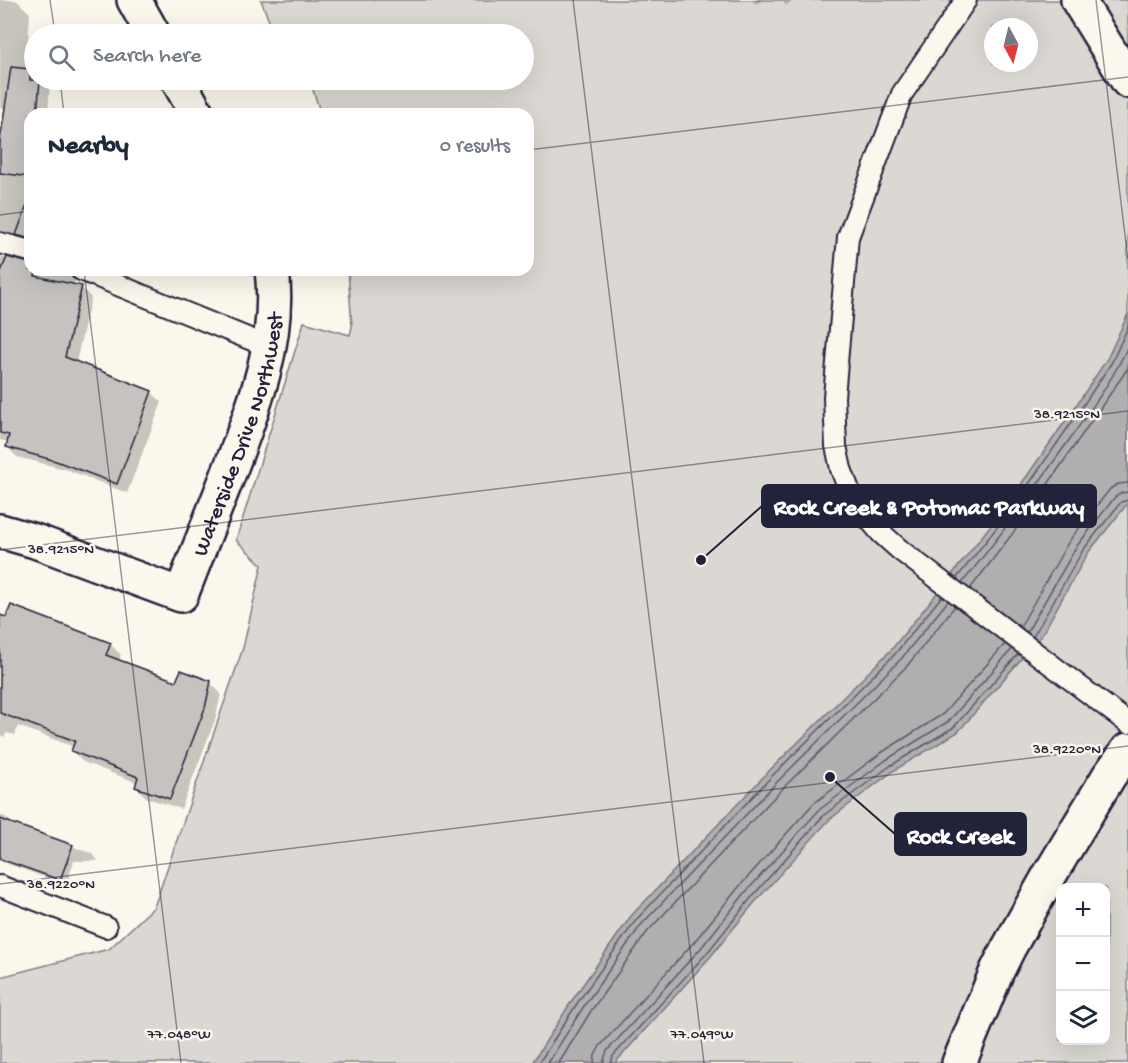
<!DOCTYPE html>
<html lang="en">
<head>
<meta charset="utf-8">
<style>
  :root { --surface:#fff; --page:#f6f6f7; --text:#1f2937; --muted:#747a83; --line:#e0e1e3 }
  body { margin:0; font-family:"Gochi Hand",sans-serif; background:var(--page); color:var(--text) }
  .controls { position:absolute; right:18px; bottom:18px; display:grid; overflow:hidden; border-radius:12px; box-shadow:0 6px 24px #0002 }
  .controls button { width:54px; height:54px; display:grid; place-items:center; padding:0; border:0; border-bottom:2px solid var(--line); background:var(--surface); color:var(--text); font:30px sans-serif }
  .compass { position:absolute; left:984px; top:18px; width:54px; height:54px; border-radius:50%; background:var(--surface); box-shadow:0 6px 24px #0002; rotate:173deg }
  .list { margin:0; padding:0; list-style:none }
  h2 { display:flex; justify-content:space-between; align-items:center; height:78px; margin:0; padding:0 24px; font-size:26px }
  h2 small { font-size:20px; font-weight:400; color:var(--muted) }
  .icon { flex:none; width:33px; height:33px; fill:none; stroke:currentColor; stroke-width:2; stroke-linecap:round; stroke-linejoin:round }
  .map { position:relative; flex:none; width:1128px; height:1063px; overflow:hidden }
  .search { position:absolute; background:var(--surface); box-shadow:0 6px 24px #0002; left:24px; top:24px; width:510px; height:66px; display:flex; align-items:center; gap:15px; box-sizing:border-box; padding:0 21px; border-radius:33px; color:var(--muted); font-size:22px }
  .panel { position:absolute; background:var(--surface); box-shadow:0 6px 24px #0002; left:24px; top:108px; width:510px; height:168px; border-radius:18px }
  .map>svg:first-child { display:block }
  .green { fill:#dbd8d3; stroke:#7e7d87; stroke-width:1.5; fill-rule:evenodd }
  .water { fill:#b1aeb0; stroke:#787681; stroke-width:1.5 }
  .shadow { fill:#0003 }
  .lines { fill:none; stroke-linecap:round; stroke-linejoin:round }
  .shore { stroke:#5b5a6a; stroke-width:1.5 }
  .building { fill:#c6c2c0; stroke:#22223b; stroke-width:1.5 }
  .service-casing { stroke:#22223b; stroke-width:24 }
  .minor-casing { stroke:#22223b; stroke-width:38 }
  .primary-casing { stroke:#22223b; stroke-width:38 }
  .service { stroke:#fbf7ec; stroke-width:20 }
  .minor { stroke:#fbf7ec; stroke-width:33 }
  .primary { stroke:#fbf7ec; stroke-width:33 }
  .ticks { fill:none; stroke:#22223b; stroke-width:1.5; stroke-opacity:0.45 }
  .labels { text-anchor:middle; stroke-width:5; stroke-linejoin:round; paint-order:stroke }
  .street-label { font-size:22px; fill:#22223b; stroke:#fbf7ec }
  .ticks-label { font-size:15px; text-anchor:middle; fill:#22223b; stroke:#fbf7ec; stroke-width:5; stroke-linejoin:round; paint-order:stroke }
  .leader { fill:none; stroke:#22223b; stroke-width:2 }
  .callout-dot { fill:#22223b; stroke:#fbf7ec; stroke-width:2 }
  .callout { fill:#22223b; stroke:#22223b; stroke-width:2 }
  .callout-label { font-size:24px; text-anchor:middle; font-weight:bold; fill:#fff }
</style>
</head>
<body>
<div class="map">
<svg width="1128" height="1063" viewBox="0 0 1128 1063">
  <rect width="100%" height="100%" fill="#fbf7ec"/>
  <filter id="ink" filterUnits="userSpaceOnUse"><feTurbulence type="fractalNoise" baseFrequency=".0167" numOctaves="2"/><feDisplacementMap in="SourceGraphic" scale="12" xChannelSelector="R" yChannelSelector="G"/><feConvolveMatrix kernelMatrix="1 2 1 2 8 2 1 2 1" color-interpolation-filters="sRGB"/></filter>
  <g filter="url(#ink)">
    <path class="green" d="M261,0H1128V1063H0V977L109,949L154,907L243,648L262,565L236,540L304,322L350,335L352,327L348,270H528V114H321L311,84L298,80H524V34H274ZM993,27H1029V63H993ZM1060,888H1106V1040H1060Z"/>
    <path class="water" d="M1128,314V503L1088,553L1041,636L958,732L893,771L829,820L755,902L711,956L615,1063H532L573,999L631,916L768,772L891,650L954,572L1008,503L1071,413L1107,359Z"/>
    <g class="shadow">
      <path d="M0,0H16L30,13L26,73L34,74V80H44L50,85L48,112L55,114H30V246L0,248V152L6,109L0,108Z"/>
      <path d="M752,0H762L756,4Z"/>
      <path d="M781,0H795L786,5Z"/>
      <path d="M0,257L30,264V270H79L73,286L81,287L91,298L76,362L151,392L162,402L127,493L68,470L17,457L7,447L9,442L0,440Z"/>
      <path d="M0,617L110,644L121,655L118,662L177,683L210,682L221,694L215,720L181,809L147,798L136,787L138,783L83,762L72,751L74,747L18,726L15,735L6,733L5,737L0,735Z"/>
      <path d="M0,815L5,817L11,822L10,824L93,854L98,861H74L66,885L0,861Z"/>
    </g>
    <g class="lines">
      <g class="shore">
        <path d="M956,579L1013,507L1076,416L1112,362L1128,327"/>
        <path d="M962,583C999,538 1033,491 1067,443C1089,412 1113,380 1128,346"/>
        <path d="M970,589L1026,516L1128,368"/>
        <path d="M1020,627L1069,541L1110,489L1118,484L1128,483"/>
        <path d="M1027,632L1077,546L1115,497L1121,493L1128,492"/>
        <path d="M1033,637L1083,550L1121,502L1128,500"/>
        <path d="M539,1063L578,1002L636,920L772,776L895,654L942,596"/>
        <path d="M548,1063L584,1006L641,925L777,782L901,659L948,601"/>
        <path d="M559,1063L591,1011L648,931L783,788L907,666L955,606"/>
        <path d="M594,1063L595,1055L600,1046L694,942L738,888L813,804L881,753L943,714L1005,644"/>
        <path d="M603,1063L607,1051L701,948L745,893L819,810L886,760L949,721L1012,649"/>
        <path d="M611,1063L613,1056L707,953L751,898L824,815L890,766L954,727L1018,654"/>
      </g>
    </g>
    <g class="building">
      <path d="M11,67L30,69V80H40L37,114H30V177L0,173V142Z"/>
      <path d="M28,203L30,204V239L16,235Z"/>
      <path d="M7,257L30,263V270H36L35,276L82,286L65,357L152,391L117,484L56,461L6,447L9,435L0,433V274Z"/>
      <path d="M11,605L111,643L106,655L176,681L181,670L211,681L205,708L170,799L135,787L138,777L71,751L75,741L0,713V615L6,617Z"/>
      <path d="M0,819L73,845L60,880L0,859Z"/>
    </g>
    <g class="lines">
      <g class="service-casing">
        <g id="service">
          <path d="M966,0L902,94L848,237L834,397L836,446L841,469L849,490L862,511L881,533L900,550L1128,723"/>
          <path d="M0,243L30,251"/>
          <path d="M81,270L269,347"/>
          <path d="M0,886L106,927"/>
        </g>
      </g>
      <g class="minor-casing">
        <g id="minor">
          <path d="M134,0L153,34"/>
          <path d="M178,80L197,114"/>
          <path id="s1" d="M0,531L35,541L181,595C197,555 212,515 228,475C253,410 281,341 272,270"/>
        </g>
      </g>
      <g class="primary-casing">
        <g id="primary">
          <path d="M1078,0L1128,81"/>
          <path d="M959,1063L997,971L1008,949L1049,876L1109,776L1128,750"/>
        </g>
      </g>
      <use href="#service" class="service"/>
      <use href="#minor" class="minor"/>
      <use href="#primary" class="primary"/>
    </g>
  </g>
  <path class="ticks" d="M50,0L55,34M573,0L704,1063M1096,0L1128,259M60,80L64,114M528,150L1128,77M0,215L30,211M84,270L181,1063M0,550L1128,411M0,884L1128,746"/>
  <g class="labels">
    <g class="street-label">
      <text dy="8" stroke="none"><textPath href="#s1" startOffset="363">Waterside Drive Northwest</textPath></text>
    </g>
  </g>
  <g class="ticks-label">
    <text x="1067" y="418">38.9215°N</text>
    <text x="61" y="553">38.9215°N</text>
    <text x="1067" y="753">38.9220°N</text>
    <text x="61" y="888">38.9220°N</text>
    <text x="179" y="1038">77.048°W</text>
    <text x="702" y="1038">77.049°W</text>
  </g>
  <path class="leader" d="M701 560L762 506M830 777L895 834"/>
  <g class="callout-dot">
    <circle cx="701" cy="560" r="6"/>
    <circle cx="830" cy="777" r="6"/>
  </g>
  <g class="callout">
    <rect x="762" y="485" width="334" height="42" rx="6"/>
    <rect x="895" y="813" width="131" height="42" rx="6"/>
  </g>
  <g class="callout-label">
    <text x="929" y="514">Rock Creek &amp; Potomac Parkway</text>
    <text x="960" y="843">Rock Creek</text>
  </g>
</svg>
<div class="controls">
<button>+</button>
<button>−</button>
<button><svg class="icon" aria-label="layers" viewBox="0 0 24 24"><path d="M12 4l9 5-9 5-9-5zM3 14l9 5 9-5"/></svg></button>
</div>
<svg class="compass" viewBox="-18 -18 36 36"><path d="M0-13l5 13h-10z" fill="#e53935"/><path d="M0 13l5-13h-10z" fill="#747a83"/></svg>
<div class="search"><svg class="icon" aria-label="search" viewBox="0 0 24 24"><circle cx="10" cy="10" r="6"/><path d="M15 15l6 6"/></svg>Search here</div>
<section class="panel">
<h2>Nearby<small>0 results</small></h2>
<ul class="list">
</ul>
</section>
</div>
</body>
</html>
